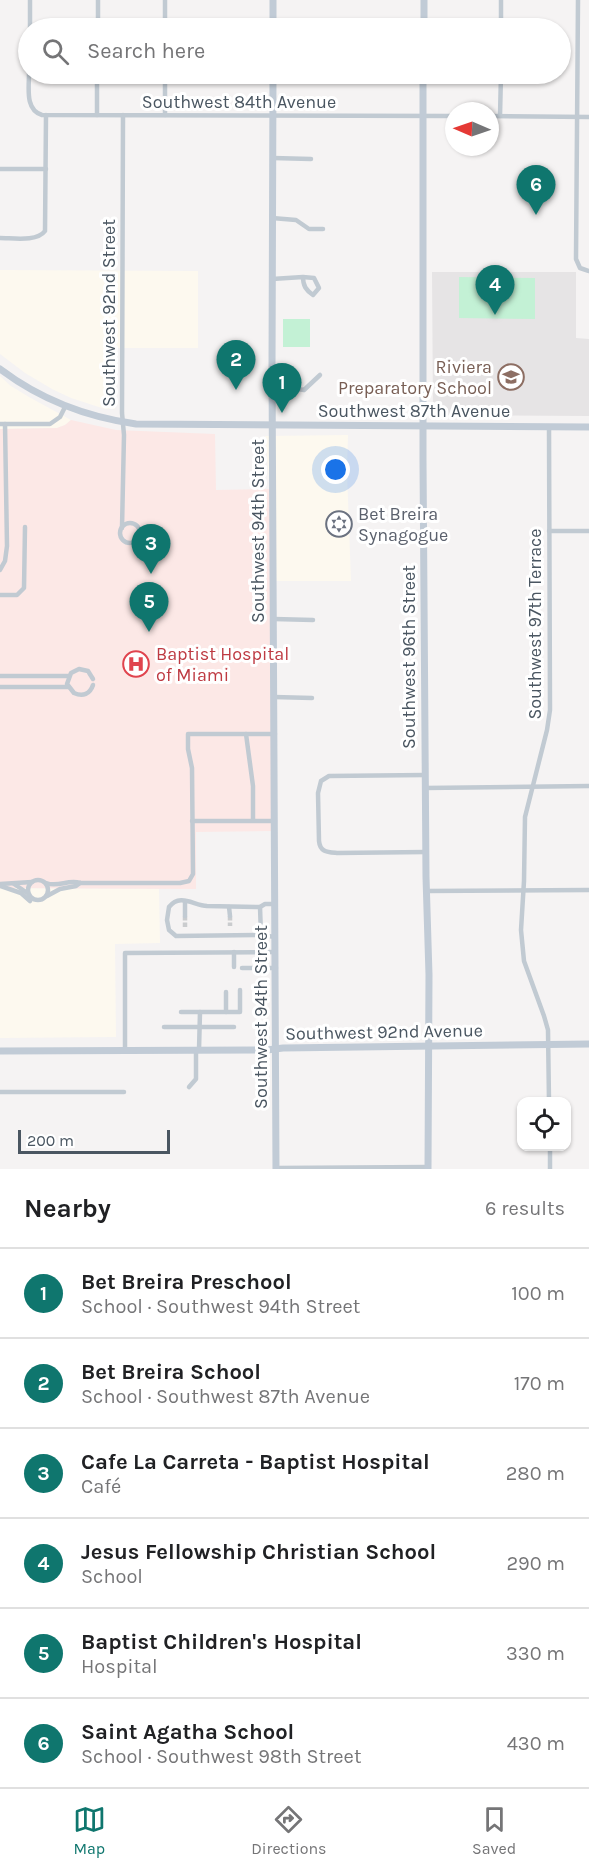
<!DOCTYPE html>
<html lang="en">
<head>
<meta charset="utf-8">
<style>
  :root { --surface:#fff; --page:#f6f6f6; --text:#202124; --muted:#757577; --line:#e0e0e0; --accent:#0f766e }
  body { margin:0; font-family:Karla,sans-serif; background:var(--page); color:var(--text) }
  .controls { position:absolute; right:18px; bottom:18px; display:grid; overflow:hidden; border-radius:12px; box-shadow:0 2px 4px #0004 }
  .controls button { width:54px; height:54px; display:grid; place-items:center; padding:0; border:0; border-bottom:2px solid var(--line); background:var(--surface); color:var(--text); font:30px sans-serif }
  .compass { position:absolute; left:445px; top:102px; width:54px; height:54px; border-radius:50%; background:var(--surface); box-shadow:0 2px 4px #0004; rotate:272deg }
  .scale { position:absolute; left:18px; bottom:15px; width:152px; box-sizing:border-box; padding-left:6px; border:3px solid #4a5661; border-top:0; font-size:16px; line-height:21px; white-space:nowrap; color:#4a5661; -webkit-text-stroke:4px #fff; paint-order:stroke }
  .you { position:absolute; left:336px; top:470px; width:21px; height:21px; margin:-15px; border:4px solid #fff; border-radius:50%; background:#1a73e8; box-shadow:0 0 0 9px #1a73e833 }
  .badge { display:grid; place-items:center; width:39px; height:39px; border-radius:50%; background:var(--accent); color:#fff; font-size:20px; font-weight:700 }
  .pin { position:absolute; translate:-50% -50px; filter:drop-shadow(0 2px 3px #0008) }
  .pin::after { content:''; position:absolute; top:32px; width:21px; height:18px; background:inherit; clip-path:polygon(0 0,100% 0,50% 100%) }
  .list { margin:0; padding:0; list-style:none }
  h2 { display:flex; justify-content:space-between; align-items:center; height:78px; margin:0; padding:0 24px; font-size:26px }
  h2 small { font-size:20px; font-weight:400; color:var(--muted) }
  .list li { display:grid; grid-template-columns:39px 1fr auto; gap:18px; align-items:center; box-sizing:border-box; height:90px; padding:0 24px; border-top:2px solid var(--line) }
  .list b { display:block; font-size:22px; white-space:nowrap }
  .list p { margin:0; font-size:20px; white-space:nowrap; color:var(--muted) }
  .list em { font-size:20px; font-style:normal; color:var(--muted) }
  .icon { flex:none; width:33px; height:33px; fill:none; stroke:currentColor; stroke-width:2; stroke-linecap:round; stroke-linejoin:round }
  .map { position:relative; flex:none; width:589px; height:1169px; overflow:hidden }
  .search { position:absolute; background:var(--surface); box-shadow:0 2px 4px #0004; left:18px; right:18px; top:18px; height:66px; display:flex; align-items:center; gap:15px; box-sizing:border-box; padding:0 21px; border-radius:33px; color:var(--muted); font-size:22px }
  .sheet { height:618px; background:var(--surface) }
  nav { display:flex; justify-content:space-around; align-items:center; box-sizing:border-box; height:84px; border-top:2px solid var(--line); background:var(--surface); font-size:16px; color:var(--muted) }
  nav a { display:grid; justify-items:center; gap:3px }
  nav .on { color:var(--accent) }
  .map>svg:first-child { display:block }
  .commercial { fill:#fdf9ef }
  .education { fill:#e6e4e5 }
  .medical { fill:#fce8e6 }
  .green { fill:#c3f1d5 }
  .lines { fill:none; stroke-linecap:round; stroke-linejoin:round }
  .street-tunnel { stroke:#caccce; stroke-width:4.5; stroke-dasharray:4.5 2; stroke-linecap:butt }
  .street { stroke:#c1cad2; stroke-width:4.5 }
  .secondary { stroke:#c1cbd6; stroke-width:7 }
  .labels { text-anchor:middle; stroke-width:6; stroke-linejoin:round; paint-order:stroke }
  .street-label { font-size:18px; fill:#4a5661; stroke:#fff }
  .education-label { font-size:18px; fill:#785e54; stroke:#fff; text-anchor:end }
  .worship-label { font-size:18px; fill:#5b616d; stroke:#fff; text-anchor:start }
  .health-label { font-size:18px; fill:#be3a42; stroke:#fff; text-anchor:start }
</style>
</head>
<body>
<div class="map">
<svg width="589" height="1169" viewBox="0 0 589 1169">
  <rect width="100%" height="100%" fill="#f5f3f3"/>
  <g class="commercial">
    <path d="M0,270L198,271V348H117L115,409H105L71,398L52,389L25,373L0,354Z"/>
    <path d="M0,376L11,386L29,397L71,420L65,425L57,428L0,429Z"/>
    <path d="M348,435L347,472L351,581H270V489L265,436Z"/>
    <path d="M0,888L159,889L160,943L115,944L116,1037L0,1038Z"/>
  </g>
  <path class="education" d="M432,272H576V338L589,339V416L433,415Z"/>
  <path class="medical" d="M71,420L116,430L215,434L216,490L270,489L272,831L196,832V889L0,888V429L57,428L65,425Z"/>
  <g class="green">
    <path d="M459,277L535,278V319L459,318Z"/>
    <rect x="283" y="319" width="27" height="28"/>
  </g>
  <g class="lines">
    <g class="street-tunnel">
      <path d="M230,916V926"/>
      <path d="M185,927V916"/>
    </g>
    <g class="street">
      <path d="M578,0L576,259L580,268L589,271"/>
      <path d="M30,28V0"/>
      <path d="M98,28V0"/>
      <path d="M165,28V0"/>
      <path d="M501,28V0"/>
      <path d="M29,74C29,88 25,110 42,115L454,116"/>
      <path d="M97,115V74"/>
      <path d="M165,115V74"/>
      <path d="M490,116L589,117"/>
      <path d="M500,116L501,74"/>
      <path d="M273,158L311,159"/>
      <path d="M0,169H46"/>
      <path d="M272,218L296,220L309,229H323"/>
      <path d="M0,238C13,238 37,242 45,231L46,115"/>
      <path d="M272,279L303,277L314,278L319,288L313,295C306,290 303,286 303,277"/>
      <path d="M272,385L304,390L320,375"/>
      <path d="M0,424H50L60,417L65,407"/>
      <path d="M549,427L550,710L547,730L525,817L524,881L521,930L524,961L544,1016L548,1030L549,1102"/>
      <circle cx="130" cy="533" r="10"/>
      <path d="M122,528L124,435L122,413L123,115"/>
      <path d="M549,531H589"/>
      <path d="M0,570L5,561L7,546L5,424"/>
      <path d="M0,595H17L24,588L25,527"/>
      <path d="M274,619L313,620"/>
      <path d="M0,676H69"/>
      <path d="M93,679L88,671L79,669L71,673L67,684L74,693C83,697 90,694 93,685"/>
      <path d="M0,687H68"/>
      <path d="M274,697L312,698"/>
      <path d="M246,734L253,786V820"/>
      <path d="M425,775L329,776L321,781L318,793L319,841C320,852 327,852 337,853L426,852"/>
      <path d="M425,788L589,786"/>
      <path d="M192,821H275"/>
      <circle cx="38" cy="890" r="10"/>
      <path d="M46,883C58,888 68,879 80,883H180L189,881L193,874L192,768L188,749V734H275"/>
      <path d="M0,884L32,882"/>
      <path d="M14,884L29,894"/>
      <path d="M0,886L21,893L30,901"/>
      <path d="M426,891L589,890"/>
      <path d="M47,896L60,889L76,886L80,883"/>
      <path d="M229,907L230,916"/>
      <path d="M260,907L261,935"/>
      <path d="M185,916V901"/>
      <path d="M275,937L261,935L176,936L169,930L167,920L169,907C180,893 193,905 207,906L260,907L265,904H275"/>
      <path d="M234,967V952"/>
      <path d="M242,968H276"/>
      <path d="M181,1012H240V990"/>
      <path d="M226,1012V992"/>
      <path d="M164,1027H234"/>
      <path d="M199,1050L200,1012"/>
      <path d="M125,1051V953L275,952"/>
      <path d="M189,1087L196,1079V1050"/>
      <path d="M0,1092H124"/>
      <path d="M550,1146V1169"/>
      <path d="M276,1168L428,1167"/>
    </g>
    <g class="secondary">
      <path d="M273,28V0"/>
      <path d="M424,28V0"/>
      <path d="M273,74L272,368L276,1169"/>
      <path d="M423,74V460L426,877L429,975L428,1169"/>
      <path d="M0,369C41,400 86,417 136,424L589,427"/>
      <path d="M0,1051L267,1050L283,1048L589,1044"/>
    </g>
  </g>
  <defs>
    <g id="school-ring" transform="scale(1.35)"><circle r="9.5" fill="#fff" stroke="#8d6e63" stroke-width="1.5"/><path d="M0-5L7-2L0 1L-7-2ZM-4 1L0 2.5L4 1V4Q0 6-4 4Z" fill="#8d6e63"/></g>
    <g id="synagogue-ring" transform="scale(1.35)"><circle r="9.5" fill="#fff" stroke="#6b7280" stroke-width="1.5"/><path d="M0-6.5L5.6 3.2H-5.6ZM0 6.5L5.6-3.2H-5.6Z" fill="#6b7280"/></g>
    <g id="hospital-ring" transform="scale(1.35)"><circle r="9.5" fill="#fff" stroke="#e0444e" stroke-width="1.5"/><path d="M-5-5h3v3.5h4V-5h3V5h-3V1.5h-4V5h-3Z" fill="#e0444e"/></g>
  </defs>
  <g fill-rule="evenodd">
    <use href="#school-ring" x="511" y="377"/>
    <use href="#synagogue-ring" x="339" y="524"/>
    <use href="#hospital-ring" x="136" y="664"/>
  </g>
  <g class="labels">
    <g class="street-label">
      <text x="239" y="108">Southwest 84th Avenue</text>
      <text transform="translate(109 313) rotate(-90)" y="6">Southwest 92nd Street</text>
      <text x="414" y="417">Southwest 87th Avenue</text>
      <text transform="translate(258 531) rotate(-90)" y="6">Southwest 94th Street</text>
      <text transform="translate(535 624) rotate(-90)" y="6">Southwest 97th Terrace</text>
      <text transform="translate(409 657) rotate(-90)" y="6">Southwest 96th Street</text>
      <text transform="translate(261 1017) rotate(-90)" y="6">Southwest 94th Street</text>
      <text transform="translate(384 1032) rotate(-1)" y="6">Southwest 92nd Avenue</text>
    </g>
    <g class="education-label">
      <text x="492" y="373">Riviera<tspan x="492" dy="21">Preparatory School</tspan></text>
    </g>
    <g class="worship-label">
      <text x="358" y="520">Bet Breira<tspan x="358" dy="21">Synagogue</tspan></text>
    </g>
    <g class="health-label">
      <text x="156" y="660">Baptist Hospital<tspan x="156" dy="21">of Miami</tspan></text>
    </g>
  </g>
</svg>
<div class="controls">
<button><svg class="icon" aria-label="locate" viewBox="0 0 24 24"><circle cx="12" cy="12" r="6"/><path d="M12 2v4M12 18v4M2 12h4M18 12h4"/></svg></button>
</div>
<svg class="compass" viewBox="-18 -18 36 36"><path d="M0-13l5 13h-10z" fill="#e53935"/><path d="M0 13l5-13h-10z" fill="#757577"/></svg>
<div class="scale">200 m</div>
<div class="you"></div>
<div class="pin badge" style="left:282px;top:413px">1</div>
<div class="pin badge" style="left:236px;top:390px">2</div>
<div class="pin badge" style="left:151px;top:574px">3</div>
<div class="pin badge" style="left:495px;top:315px">4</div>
<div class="pin badge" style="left:149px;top:632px">5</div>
<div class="pin badge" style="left:536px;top:215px">6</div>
<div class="search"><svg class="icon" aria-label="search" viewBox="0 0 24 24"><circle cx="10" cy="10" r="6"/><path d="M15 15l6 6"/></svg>Search here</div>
</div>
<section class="sheet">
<h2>Nearby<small>6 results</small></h2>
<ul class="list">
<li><span class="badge">1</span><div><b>Bet Breira Preschool</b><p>School · Southwest 94th Street</p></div><em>100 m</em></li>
<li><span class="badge">2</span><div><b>Bet Breira School</b><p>School · Southwest 87th Avenue</p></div><em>170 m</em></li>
<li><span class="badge">3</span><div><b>Cafe La Carreta - Baptist Hospital</b><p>Café</p></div><em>280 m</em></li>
<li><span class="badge">4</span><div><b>Jesus Fellowship Christian School</b><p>School</p></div><em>290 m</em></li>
<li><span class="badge">5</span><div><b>Baptist Children's Hospital</b><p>Hospital</p></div><em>330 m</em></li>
<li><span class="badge">6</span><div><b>Saint Agatha School</b><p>School · Southwest 98th Street</p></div><em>430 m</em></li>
</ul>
</section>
<nav>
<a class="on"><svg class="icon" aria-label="map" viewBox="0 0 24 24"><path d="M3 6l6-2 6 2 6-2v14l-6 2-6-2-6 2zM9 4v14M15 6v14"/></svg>Map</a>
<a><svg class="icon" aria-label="directions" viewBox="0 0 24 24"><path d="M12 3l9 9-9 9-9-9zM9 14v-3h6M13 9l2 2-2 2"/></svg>Directions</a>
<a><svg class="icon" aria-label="saved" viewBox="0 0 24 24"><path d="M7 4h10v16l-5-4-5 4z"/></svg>Saved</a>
</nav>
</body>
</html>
